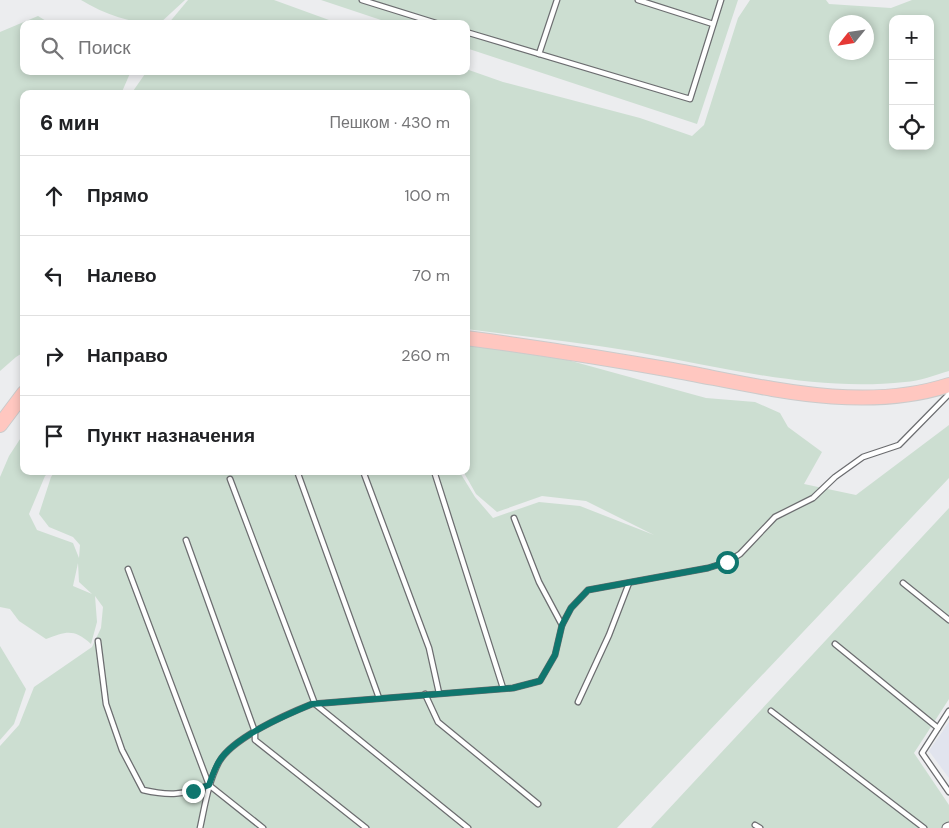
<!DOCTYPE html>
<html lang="ru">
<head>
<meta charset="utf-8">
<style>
  :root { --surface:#fff; --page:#f2f2f2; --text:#202124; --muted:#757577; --line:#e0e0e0 }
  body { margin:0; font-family:"DM Sans",sans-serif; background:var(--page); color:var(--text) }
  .controls { position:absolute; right:15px; top:15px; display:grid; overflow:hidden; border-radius:10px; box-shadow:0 2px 8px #0003 }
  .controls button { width:45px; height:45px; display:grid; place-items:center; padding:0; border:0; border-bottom:1px solid var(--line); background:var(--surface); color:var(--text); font:25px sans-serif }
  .compass { position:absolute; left:829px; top:15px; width:45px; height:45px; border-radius:50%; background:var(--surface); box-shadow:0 2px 8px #0003; rotate:240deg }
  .stop { position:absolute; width:15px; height:15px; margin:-11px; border:4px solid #0f766e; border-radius:50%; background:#fff }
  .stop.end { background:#0f766e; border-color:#fff; box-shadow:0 1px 5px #0008 }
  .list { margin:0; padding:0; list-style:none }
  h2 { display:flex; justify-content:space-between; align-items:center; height:65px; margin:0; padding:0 20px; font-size:21px }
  h2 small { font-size:16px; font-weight:400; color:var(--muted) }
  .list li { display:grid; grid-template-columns:32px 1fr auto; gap:15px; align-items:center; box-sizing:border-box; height:80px; padding:0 20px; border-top:1px solid var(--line) }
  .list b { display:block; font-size:19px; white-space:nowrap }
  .list em { font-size:16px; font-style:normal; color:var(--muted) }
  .icon { flex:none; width:28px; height:28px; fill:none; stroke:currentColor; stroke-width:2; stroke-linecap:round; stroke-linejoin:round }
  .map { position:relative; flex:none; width:949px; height:828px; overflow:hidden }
  .search { position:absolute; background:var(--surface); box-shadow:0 2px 8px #0003; left:20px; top:20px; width:450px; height:55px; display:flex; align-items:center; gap:12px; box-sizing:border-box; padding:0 18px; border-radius:10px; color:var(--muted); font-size:19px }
  .panel { position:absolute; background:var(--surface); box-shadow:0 2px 8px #0003; left:20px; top:90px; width:450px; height:385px; border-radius:10px }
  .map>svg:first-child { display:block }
  .built { fill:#e1e4ee }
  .green { fill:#ccded1; fill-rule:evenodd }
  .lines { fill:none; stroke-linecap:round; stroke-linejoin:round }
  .service-casing { stroke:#6c6d70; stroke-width:7 }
  .minor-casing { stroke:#6c6d70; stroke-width:11 }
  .primary-casing { stroke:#cbcbcb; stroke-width:16 }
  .service { stroke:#fff; stroke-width:4.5 }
  .minor { stroke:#fff; stroke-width:9 }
  .primary { stroke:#ffc7c0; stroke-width:14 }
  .route { stroke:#0f766e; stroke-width:6 }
</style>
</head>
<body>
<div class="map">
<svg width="949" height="828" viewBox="0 0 949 828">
  <rect width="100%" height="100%" fill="#ecedef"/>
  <path class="built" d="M949,722V778L929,751Z"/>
  <g class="green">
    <path d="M81,0H185L159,24C132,24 104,14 81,0Z"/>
    <path d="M188,0H274L340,24H168Z"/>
    <path d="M321,0H738L697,124L466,48V24H393Z"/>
    <path d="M750,0H826L829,4L891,8L912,0H949V371C935,375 920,381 905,382C813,392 722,367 631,351C577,342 521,336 466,329V94H131L147,71H466V69L503,82L640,118L692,136L704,125L738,18ZM893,19H930V146H893ZM836,22H866V52H836Z"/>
    <path d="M38,16L51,24H24V71H131L121,94H24V352L16,357L0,371V32Z"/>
    <path d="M466,344L564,359L706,398L755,402L780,413L788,427L822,452L804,484L856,495L949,425V478L617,828H0V746L19,725L34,687L92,647L101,628L103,607L95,596L97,622L91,644C73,628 66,632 46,639L19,621L10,609L0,607V477L9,456L24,433V471H50L45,476L29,514L37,530L73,543L79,558L80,545L73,537L49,527L39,514L51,477L55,471H459L475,497L493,518L539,502L580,506L654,535L586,501L542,496L497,512L476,494L463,471H466ZM78,563L79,582L92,594L73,586Z"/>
    <path d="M949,508V699L914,753L949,805V828H651Z"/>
    <path d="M0,646L26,689L14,724L0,740Z"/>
  </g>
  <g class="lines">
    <g class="service-casing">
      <g id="service">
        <path d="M362,0L439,24"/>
        <path d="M638,0L713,24"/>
        <path d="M466,32L690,99L721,0"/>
        <path d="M539,54L557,0"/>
        <path d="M297,471L379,698"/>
        <path d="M363,471L429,648L439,693"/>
        <path d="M434,471L503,688"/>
        <path d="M230,479L315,704L468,828"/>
        <path d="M514,518L539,582L562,625"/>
        <path d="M186,540L255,732V740L366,828"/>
        <path d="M128,569L209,785L263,828"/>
        <path d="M903,583L949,620"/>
        <path d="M98,641L106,704L122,750L143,790C169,796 184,795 209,785"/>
        <path d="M835,644L938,728"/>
        <path d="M425,694L438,722L538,804"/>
        <path d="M578,702L609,635L629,583"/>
        <path d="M771,711L924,828"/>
        <path d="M949,711L922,753L949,792"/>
        <path d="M755,825L760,828"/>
        <path d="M200,828C205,805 208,783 219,762C232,738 287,714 312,704L513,688L540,681L555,655L562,625L571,608L588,590L708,568L727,562L740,554L775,517L813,498L835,477L863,457L899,445L949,394"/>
      </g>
    </g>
    <g class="minor-casing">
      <path id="minor" d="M947,828L949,827"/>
    </g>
    <g class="primary-casing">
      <g id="primary">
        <path d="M466,338C535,347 604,358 672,370C761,386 860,414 949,385"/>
        <path d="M0,425L24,393"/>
      </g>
    </g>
    <use href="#service" class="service"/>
    <use href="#minor" class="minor"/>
    <use href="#primary" class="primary"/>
  </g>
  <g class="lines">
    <path class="route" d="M193,791L209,785C212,777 215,767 220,760C236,736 286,715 312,704L513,688L540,681L555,655L562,625L571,608L588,590L708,568L727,562"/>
  </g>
</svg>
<div class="controls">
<button>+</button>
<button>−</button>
<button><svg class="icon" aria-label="locate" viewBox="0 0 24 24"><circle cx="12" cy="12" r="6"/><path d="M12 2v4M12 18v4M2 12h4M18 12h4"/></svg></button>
</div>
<svg class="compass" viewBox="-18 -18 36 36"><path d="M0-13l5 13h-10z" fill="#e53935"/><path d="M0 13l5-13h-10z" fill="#757577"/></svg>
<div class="stop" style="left:727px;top:562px"></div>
<div class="stop end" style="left:193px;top:791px"></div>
<div class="search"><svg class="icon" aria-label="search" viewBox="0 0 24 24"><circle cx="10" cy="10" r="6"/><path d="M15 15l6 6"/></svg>Поиск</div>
<section class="panel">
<h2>6 мин<small>Пешком · 430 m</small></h2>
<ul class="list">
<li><svg class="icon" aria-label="ahead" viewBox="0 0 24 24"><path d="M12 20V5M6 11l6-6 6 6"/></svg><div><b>Прямо</b></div><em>100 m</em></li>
<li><svg class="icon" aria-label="left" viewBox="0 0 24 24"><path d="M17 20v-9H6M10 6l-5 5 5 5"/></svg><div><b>Налево</b></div><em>70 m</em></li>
<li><svg class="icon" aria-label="right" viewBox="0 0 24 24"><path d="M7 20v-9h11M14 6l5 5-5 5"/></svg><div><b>Направо</b></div><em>260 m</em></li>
<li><svg class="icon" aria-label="arrive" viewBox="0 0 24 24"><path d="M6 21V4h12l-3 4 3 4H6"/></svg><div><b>Пункт назначения</b></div></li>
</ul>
</section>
</div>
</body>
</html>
